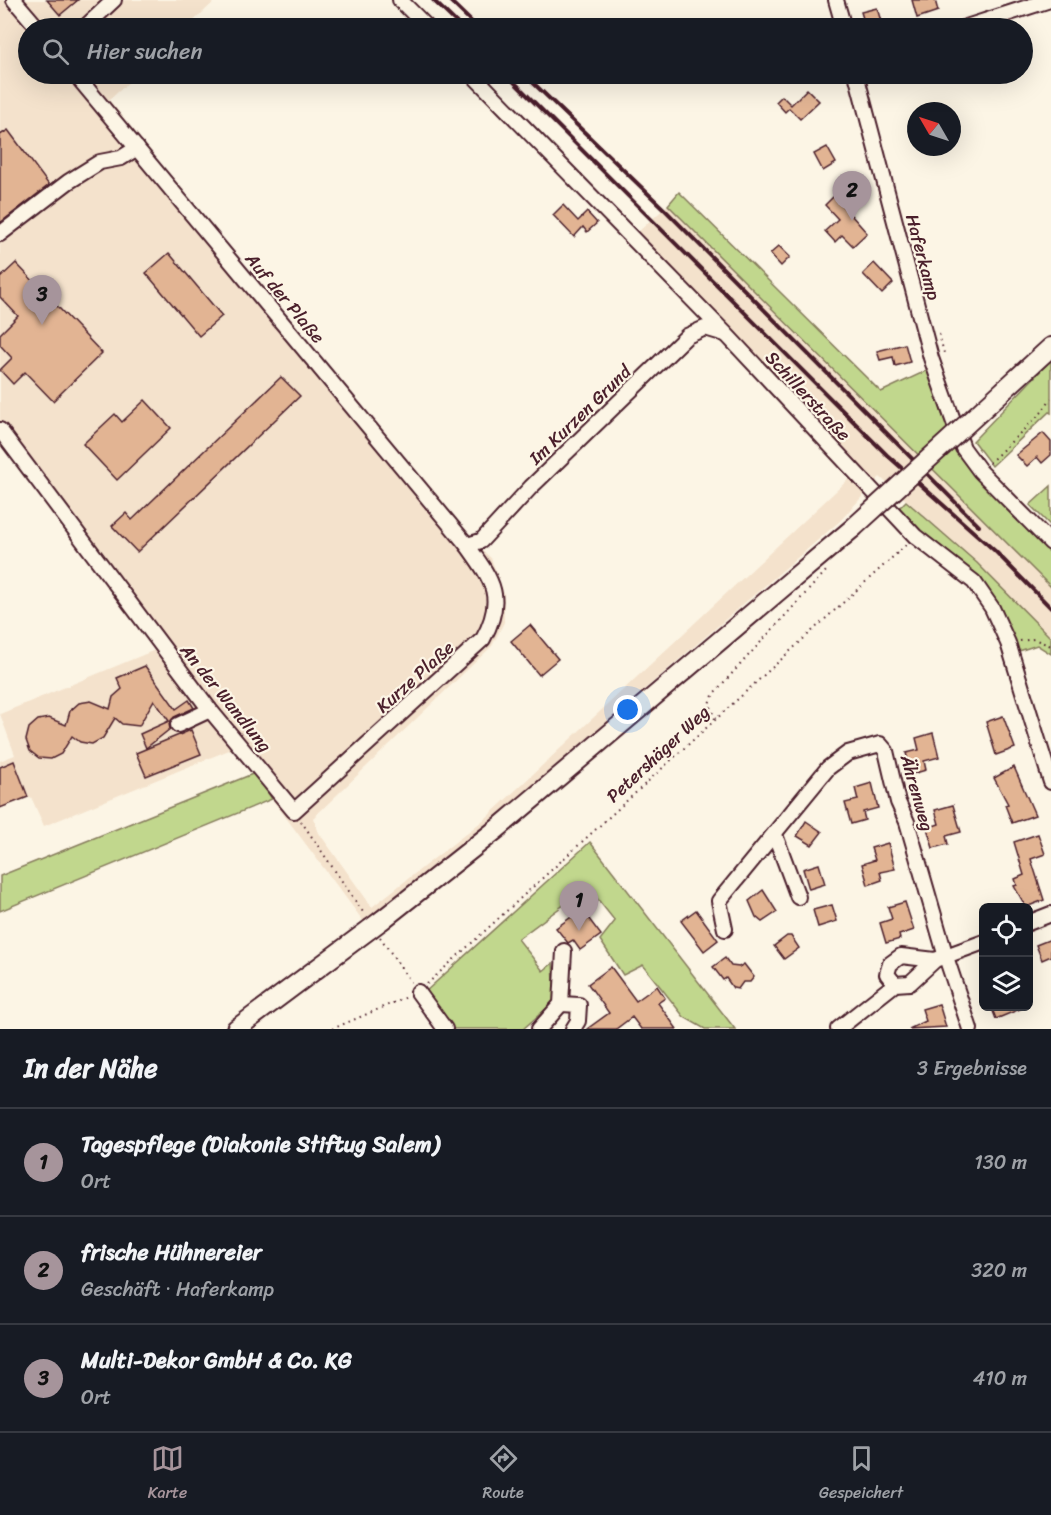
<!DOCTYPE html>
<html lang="de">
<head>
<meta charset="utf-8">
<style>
  :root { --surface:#171b24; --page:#20242c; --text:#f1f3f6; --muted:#9ea1a6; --line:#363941; --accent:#a6949b }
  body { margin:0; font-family:Sriracha,sans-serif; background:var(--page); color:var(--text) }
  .controls { position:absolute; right:18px; bottom:18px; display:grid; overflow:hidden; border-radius:9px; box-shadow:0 6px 24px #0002 }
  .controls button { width:54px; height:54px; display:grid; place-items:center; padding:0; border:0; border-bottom:2px solid var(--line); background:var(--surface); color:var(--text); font:30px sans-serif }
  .compass { position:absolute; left:907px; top:102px; width:54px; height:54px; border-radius:50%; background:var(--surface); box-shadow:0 6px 24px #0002; rotate:309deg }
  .you { position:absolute; left:628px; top:710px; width:21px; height:21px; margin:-15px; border:4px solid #fff; border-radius:50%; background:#1a73e8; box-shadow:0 0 0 9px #1a73e833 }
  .badge { display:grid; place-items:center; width:39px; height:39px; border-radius:50%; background:var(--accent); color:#111; font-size:20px; font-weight:700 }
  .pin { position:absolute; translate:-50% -50px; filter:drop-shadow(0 2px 3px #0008) }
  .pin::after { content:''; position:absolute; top:32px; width:21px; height:18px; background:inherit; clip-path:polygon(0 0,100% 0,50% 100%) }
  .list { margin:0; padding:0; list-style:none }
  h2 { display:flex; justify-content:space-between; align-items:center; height:78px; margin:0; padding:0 24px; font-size:26px }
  h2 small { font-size:20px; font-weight:400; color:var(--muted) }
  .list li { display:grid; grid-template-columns:39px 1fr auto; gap:18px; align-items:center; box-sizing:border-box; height:108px; padding:0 24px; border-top:2px solid var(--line) }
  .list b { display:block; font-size:22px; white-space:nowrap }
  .list p { margin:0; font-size:20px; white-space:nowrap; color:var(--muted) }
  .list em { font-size:20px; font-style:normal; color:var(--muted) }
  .icon { flex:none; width:33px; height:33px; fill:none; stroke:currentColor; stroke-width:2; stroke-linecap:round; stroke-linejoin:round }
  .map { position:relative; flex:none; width:1051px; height:1029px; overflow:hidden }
  .search { position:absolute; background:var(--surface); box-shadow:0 6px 24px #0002; left:18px; right:18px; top:18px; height:66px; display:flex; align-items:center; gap:15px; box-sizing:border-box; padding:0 21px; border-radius:33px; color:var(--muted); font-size:22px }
  .sheet { height:402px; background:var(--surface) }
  nav { display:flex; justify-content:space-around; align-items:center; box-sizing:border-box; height:84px; border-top:2px solid var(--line); background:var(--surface); font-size:16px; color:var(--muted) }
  nav a { display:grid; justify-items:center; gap:3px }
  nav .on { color:var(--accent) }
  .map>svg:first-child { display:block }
  .built { fill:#f4e2cc }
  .green { fill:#c1d78d; stroke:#867b5c; stroke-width:1.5 }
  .building { fill:#e2b493; stroke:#4a1f2b; stroke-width:1.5 }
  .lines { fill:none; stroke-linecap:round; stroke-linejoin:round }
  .minor-casing { stroke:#4a1f2b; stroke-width:18 }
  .major-casing { stroke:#4a1f2b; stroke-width:22 }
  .path { stroke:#4a1f2b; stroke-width:2; stroke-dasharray:1.5 4.5; stroke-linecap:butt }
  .minor { stroke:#fcf5e5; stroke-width:14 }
  .major { stroke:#fcf5e5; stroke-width:18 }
  .rail { stroke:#4a1f2b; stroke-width:4 }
  .major-bridge-casing { stroke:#4a1f2b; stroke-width:22; stroke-linecap:butt }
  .major-bridge { stroke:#fcf5e5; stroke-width:18 }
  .labels { text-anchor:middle; stroke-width:4.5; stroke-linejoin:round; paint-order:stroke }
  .street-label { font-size:18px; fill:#4a1f2b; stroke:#fcf5e5 }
</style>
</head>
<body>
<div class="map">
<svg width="1051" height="1029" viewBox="0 0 1051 1029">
  <rect width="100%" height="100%" fill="#fcf5e5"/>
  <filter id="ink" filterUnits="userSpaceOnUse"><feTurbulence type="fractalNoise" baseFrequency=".0167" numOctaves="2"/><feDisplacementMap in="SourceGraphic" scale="12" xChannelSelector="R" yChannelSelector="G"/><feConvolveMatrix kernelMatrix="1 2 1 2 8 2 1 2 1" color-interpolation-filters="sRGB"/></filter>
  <g filter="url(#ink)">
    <path class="built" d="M0,0H216L186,28H28V74H138L109,100L461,532L491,558L504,594V622L492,646L313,818L319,833L372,907L486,818L851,477L465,74H483L638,232L668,205L1051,587V638L977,563L880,477L840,521L489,823L364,922L234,748L44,826L31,797L0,809V761L15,755L0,714L155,650L5,444L0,446Z"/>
    <g class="green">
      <path d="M679,192L881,392L930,369L942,414L961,455L1051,551V587L668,205Z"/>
      <path d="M1051,360V413L1049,412L992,466L973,441Z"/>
      <path d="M1051,486V526L1030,505Z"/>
      <path d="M906,501L977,563L1051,638V654L1037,645L1019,651L985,585L896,511Z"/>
      <path d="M255,773L272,799L0,911V876Z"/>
      <path d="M590,842L735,1029H705L684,1017L643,965L623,975L600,940L615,921L588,887L518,939L543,971L553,963L555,1001L523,1029H453L425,992Z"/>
    </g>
    <g class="building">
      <path d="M47,0H78L60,15Z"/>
      <path d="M912,0H935L938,11L917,18Z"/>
      <path d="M877,8L883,28H866L861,12Z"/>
      <path d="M807,89L819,101L800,119L789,108L785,112L776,102L782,96L791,105Z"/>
      <path d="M8,130L49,185L0,223V135Z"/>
      <path d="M827,147L836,163L823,171L814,154Z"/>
      <path d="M838,192L847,202L843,206L867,233L853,246L842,235L835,242L825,231L838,219L825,205Z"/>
      <path d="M563,205L578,221L587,212L597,223L587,232L583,227L574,237L553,215Z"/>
      <path d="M779,246L790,257L781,266L770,254Z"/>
      <path d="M169,253L222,316L199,336L146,273Z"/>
      <path d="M16,263L102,353L53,401L25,372L13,384L0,370L12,358L0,345V334L18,316L0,297V278Z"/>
      <path d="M874,263L893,283L882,294L863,274Z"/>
      <path d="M905,344L910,362L895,366L893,357L880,360L877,351Z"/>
      <path d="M281,377L300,396L137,552L112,526L126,513L132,520Z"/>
      <path d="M145,400L171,428L117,480L83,444L115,414L122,422Z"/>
      <path d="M1043,433L1051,442V455L1042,463L1037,457L1027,466L1016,455Z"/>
      <path d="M530,625L558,659L539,675L511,641Z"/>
      <path d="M145,666L176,709L189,700L194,708L174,717L169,724L170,729L146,748L140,734L169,721L154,700L139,726L122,724L115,718L103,738L92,744L80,742L72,736L61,754L51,759L39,758L30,751L26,740L29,728L38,720L49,718L66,725L70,711L79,703L91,701L110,709L113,697L122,689L117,678Z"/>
      <path d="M1003,716L1015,748L996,755L986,722Z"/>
      <path d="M191,730L201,754L146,776L136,753Z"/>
      <path d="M933,733L939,757L924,761L926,770L912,774L906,753L919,750L916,738Z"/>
      <path d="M14,761L28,797L0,808V767Z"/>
      <path d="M1014,767L1035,815L1012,823L1005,805L1008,804L994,778Z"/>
      <path d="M872,783L878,808L863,812L865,820L851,824L845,803L858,800L855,788Z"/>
      <path d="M953,805L961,832L946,836L948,844L933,848L927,828L939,824L935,810Z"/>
      <path d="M806,821L822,832L812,845L797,836Z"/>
      <path d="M1038,834L1045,854L1031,859L1044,900L1026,907L1014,886L1017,885L1015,879L1024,875L1014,842Z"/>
      <path d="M888,843L895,869L880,872L882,880L868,885L862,864L875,860L871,848Z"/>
      <path d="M819,864L825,884L809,889L803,869Z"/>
      <path d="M763,890L777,912L762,922L756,917L749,901Z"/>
      <path d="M905,902L914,930L899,935L900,939L886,943L880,923L892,919L888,907Z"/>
      <path d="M832,905L837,921L818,927L813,910Z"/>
      <path d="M696,910L718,940L704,951L681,921Z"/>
      <path d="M577,913L581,918L586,915L601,935L580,950L573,940L568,943L556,928Z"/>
      <path d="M787,936H791L799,948L784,959L774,946Z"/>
      <path d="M1051,939V956L1042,960L1036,945Z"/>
      <path d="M725,958L731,966L739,967L744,964L754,977L750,982H743L738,989L733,988L726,978L723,980L713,967Z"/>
      <path d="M611,967L636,1001L657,986L665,998L658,1003L677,1029H641L632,1017L616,1029H587L609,1013L588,984Z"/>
      <path d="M939,1004L946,1027L909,1029L926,1021L922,1009Z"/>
      <path d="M991,1006H1025V1007L996,1019Z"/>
    </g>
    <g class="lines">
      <g class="minor-casing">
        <g id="minor">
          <path d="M14,0L38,28"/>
          <path d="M400,0L428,28"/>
          <path d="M836,0L844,28"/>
          <path d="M84,28L114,0"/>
          <path d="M963,28L1050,0"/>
          <path d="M472,74L726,334L915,536L974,582L992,608L1008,643L1051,782"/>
          <path d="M856,74L931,358L963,448L980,471L1051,543"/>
          <path d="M0,234L68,182L100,162L121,158L137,148"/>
          <path d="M0,430L210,710L294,811L483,639C506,597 492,580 467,545L75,74"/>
          <path d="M467,545L481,541L531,487L687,336L705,328L725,334"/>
          <path d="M178,725L210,710"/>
          <path d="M775,835L798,897"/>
          <path d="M1028,923L1051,914"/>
          <path d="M725,929L719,901L828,768L848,753L880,744L886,751L898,802L907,822L946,957L970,1029"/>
          <path d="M935,960L910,983L895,984L887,974L890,964L901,956L935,960L984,942"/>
          <path d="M418,992L445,1029"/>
          <path d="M561,1004L579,1005L578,1021L573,1029"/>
          <path d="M539,1029L561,1004L564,951"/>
          <path d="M838,1029L895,984"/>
        </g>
      </g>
      <g class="major-casing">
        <g id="major">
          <path d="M1005,389L1051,347"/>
          <path d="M382,920L497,829L853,528"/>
          <path d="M236,1029L370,929"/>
        </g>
      </g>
      <g class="path">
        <path d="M939,334L945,357"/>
        <path d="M989,463L1042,412L1051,398"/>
        <path d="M1020,641L1034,639L1051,646"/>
        <path d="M715,719L709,703L715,692L827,570"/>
        <path d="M301,821L365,915"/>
        <path d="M380,937L411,982"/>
        <path d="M427,984L907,544"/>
        <path d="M332,1029L407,997"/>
      </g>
      <use href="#minor" class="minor"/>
      <use href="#major" class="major"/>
      <g class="rail">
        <path d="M433,0L462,28"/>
        <path d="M449,0L478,28"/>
        <path d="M506,74L887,455L995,551L1051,608"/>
        <path d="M524,74L665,210L979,526"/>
      </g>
      <g class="major-bridge-casing">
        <g id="major-bridge">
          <path d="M853,528L1005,389"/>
          <path d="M370,929L382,920"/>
        </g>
      </g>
      <use href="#major-bridge" class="major-bridge"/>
    </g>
  </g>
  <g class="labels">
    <g class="street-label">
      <text transform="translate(923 257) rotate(75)" y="6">Haferkamp</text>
      <text transform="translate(285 298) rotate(50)" y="6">Auf der Plaße</text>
      <text transform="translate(808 396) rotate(47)" y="6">Schillerstraße</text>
      <text transform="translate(580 415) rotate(-44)" y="6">Im Kurzen Grund</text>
      <text transform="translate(415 677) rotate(-42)" y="6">Kurze Plaße</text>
      <text transform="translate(226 698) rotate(51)" y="6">An der Wandlung</text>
      <text transform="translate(658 754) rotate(-43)" y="6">Petershäger Weg</text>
      <text transform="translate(917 793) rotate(74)" y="6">Ährenweg</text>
    </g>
  </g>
</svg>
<div class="controls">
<button><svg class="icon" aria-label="locate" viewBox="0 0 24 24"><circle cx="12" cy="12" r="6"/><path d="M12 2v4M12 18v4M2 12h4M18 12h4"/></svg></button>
<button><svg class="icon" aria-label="layers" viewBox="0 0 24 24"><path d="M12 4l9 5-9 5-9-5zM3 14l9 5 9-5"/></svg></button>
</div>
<svg class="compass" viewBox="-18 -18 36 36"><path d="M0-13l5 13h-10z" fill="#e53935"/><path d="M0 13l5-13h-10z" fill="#9ea1a6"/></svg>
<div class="you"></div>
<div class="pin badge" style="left:579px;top:931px">1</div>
<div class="pin badge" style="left:852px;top:221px">2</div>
<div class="pin badge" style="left:42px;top:325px">3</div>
<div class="search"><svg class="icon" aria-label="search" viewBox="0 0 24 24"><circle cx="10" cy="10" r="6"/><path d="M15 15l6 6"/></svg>Hier suchen</div>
</div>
<section class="sheet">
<h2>In der Nähe<small>3 Ergebnisse</small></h2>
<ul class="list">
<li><span class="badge">1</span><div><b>Tagespflege (Diakonie Stiftug Salem)</b><p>Ort</p></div><em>130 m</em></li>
<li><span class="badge">2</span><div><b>frische Hühnereier</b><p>Geschäft · Haferkamp</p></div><em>320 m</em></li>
<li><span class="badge">3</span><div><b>Multi-Dekor GmbH &amp; Co. KG</b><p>Ort</p></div><em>410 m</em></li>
</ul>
</section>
<nav>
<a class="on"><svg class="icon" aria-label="map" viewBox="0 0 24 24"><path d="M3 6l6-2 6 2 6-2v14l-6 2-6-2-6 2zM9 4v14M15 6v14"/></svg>Karte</a>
<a><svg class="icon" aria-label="directions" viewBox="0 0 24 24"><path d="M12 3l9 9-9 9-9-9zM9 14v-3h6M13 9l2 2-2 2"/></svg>Route</a>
<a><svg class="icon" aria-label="saved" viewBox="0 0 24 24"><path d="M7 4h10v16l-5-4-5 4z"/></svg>Gespeichert</a>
</nav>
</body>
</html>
